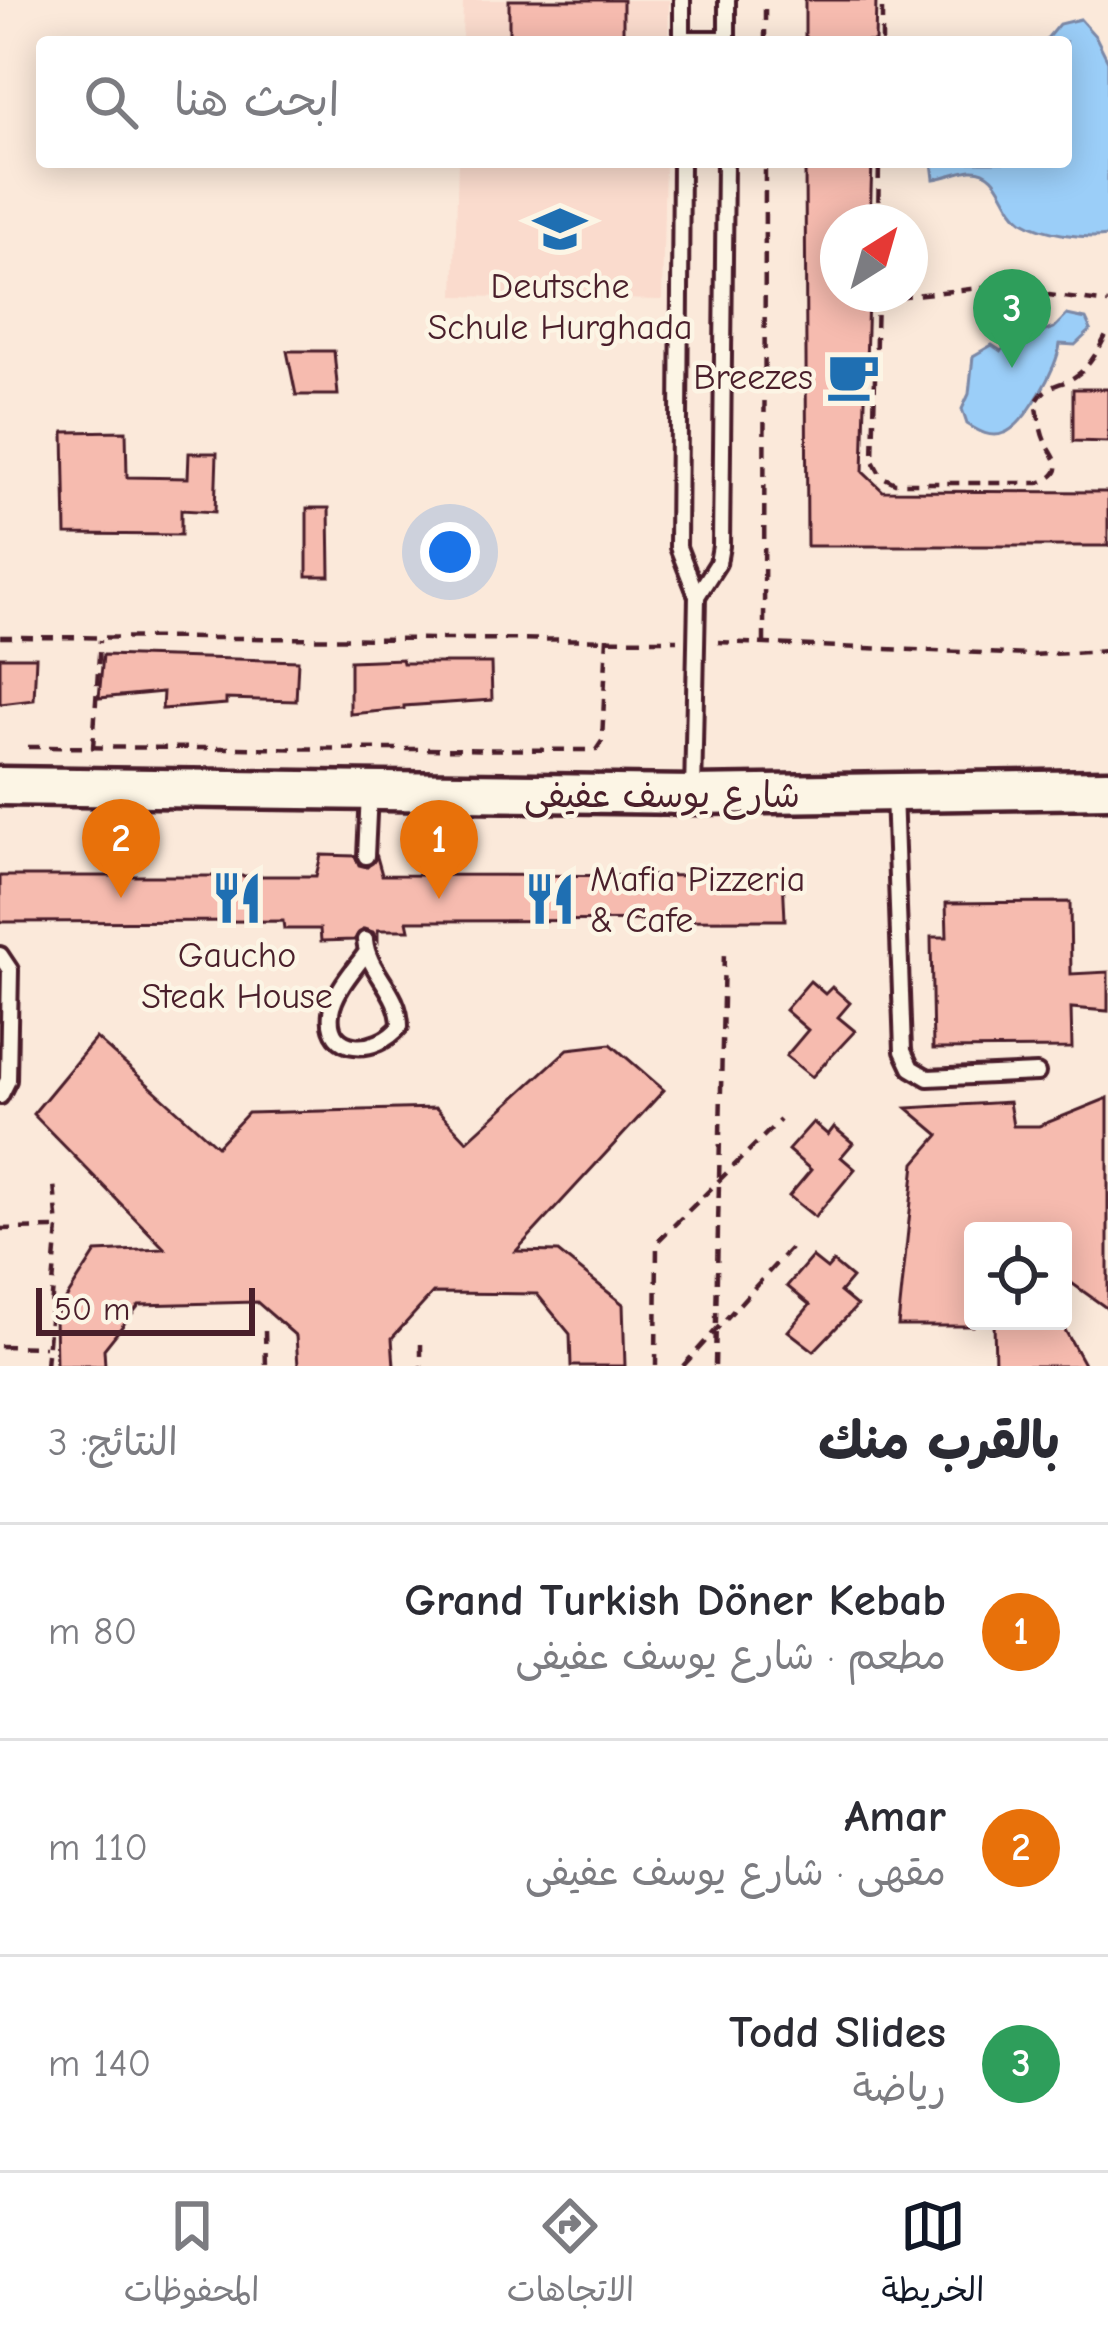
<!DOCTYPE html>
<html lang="ar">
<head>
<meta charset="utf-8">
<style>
  :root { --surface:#fff; --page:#f7f7f7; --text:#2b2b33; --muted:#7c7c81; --line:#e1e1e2; --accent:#111827 }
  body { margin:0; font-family:"Comic Neue","Playpen Sans Arabic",sans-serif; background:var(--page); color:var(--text); direction:rtl }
  .controls { position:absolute; right:36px; bottom:36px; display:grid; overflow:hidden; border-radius:12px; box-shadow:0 6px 30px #0003 }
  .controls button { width:108px; height:108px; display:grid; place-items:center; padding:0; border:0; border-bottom:3px solid var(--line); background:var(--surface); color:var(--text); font:60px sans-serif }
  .compass { position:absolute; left:820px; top:204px; width:108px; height:108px; border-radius:50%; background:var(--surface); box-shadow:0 6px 30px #0003; rotate:37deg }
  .scale { position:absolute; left:36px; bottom:30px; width:219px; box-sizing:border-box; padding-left:12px; border:6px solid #4a1f2b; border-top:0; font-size:33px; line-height:42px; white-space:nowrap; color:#4a1f2b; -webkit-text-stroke:9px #fcf5e5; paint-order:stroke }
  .you { position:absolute; left:450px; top:552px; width:42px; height:42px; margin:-30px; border:9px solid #fff; border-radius:50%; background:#1a73e8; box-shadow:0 0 0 18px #1a73e833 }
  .badge { display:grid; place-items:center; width:78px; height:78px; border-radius:50%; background:var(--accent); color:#fff; font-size:39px; font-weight:700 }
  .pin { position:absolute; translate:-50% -99px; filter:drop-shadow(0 3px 6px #0008) }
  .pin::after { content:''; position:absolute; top:63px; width:42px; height:36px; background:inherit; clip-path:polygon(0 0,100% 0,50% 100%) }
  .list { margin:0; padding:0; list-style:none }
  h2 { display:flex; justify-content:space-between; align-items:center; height:156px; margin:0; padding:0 48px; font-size:51px }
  h2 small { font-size:39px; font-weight:400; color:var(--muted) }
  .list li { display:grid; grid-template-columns:78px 1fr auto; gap:36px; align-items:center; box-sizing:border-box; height:216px; padding:0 48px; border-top:3px solid var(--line) }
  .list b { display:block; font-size:45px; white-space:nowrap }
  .list p { margin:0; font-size:39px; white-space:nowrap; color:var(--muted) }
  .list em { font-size:39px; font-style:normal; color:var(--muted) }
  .icon { flex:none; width:66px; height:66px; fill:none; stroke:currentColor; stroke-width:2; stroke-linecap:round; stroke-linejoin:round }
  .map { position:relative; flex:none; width:1108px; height:1366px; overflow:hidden; direction:ltr }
  .search { position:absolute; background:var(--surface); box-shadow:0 6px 30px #0003; left:36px; right:36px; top:36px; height:132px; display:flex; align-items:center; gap:30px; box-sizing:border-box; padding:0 42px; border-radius:12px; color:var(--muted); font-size:45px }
  .sheet { height:804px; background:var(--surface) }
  nav { display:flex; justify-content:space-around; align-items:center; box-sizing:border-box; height:168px; border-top:3px solid var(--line); background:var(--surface); font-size:33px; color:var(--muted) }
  nav a { display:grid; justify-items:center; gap:6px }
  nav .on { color:var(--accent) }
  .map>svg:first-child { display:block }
  .built { fill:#fadbcd }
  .water { fill:#9bcef8; stroke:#7b88a6; stroke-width:3 }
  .building { fill:#f6bbaf; stroke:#4a1f2b; stroke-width:3 }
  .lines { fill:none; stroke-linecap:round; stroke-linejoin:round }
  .service-casing { stroke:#4a1f2b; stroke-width:22 }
  .tertiary-casing { stroke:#4a1f2b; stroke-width:45 }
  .path { stroke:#4a1f2b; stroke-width:4.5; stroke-dasharray:12 9; stroke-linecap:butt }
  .service { stroke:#fcf5e5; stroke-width:14 }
  .tertiary { stroke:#fcf5e5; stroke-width:36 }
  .labels { text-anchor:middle; stroke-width:9; stroke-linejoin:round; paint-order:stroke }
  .poi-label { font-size:36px; fill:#4a1f2b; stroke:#fcf5e5 }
  .street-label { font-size:36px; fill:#4a1f2b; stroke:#fcf5e5 }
</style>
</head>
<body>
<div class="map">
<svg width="1108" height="1366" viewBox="0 0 1108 1366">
  <rect width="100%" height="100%" fill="#fbe9da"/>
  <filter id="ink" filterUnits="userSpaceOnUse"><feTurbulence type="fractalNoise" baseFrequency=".00833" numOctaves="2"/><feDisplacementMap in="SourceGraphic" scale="24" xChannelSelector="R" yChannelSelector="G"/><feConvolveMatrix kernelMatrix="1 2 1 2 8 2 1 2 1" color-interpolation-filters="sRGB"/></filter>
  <g filter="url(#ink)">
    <g class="built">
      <path d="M463,0H669L668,42H462Z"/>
      <path d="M458,162H665L662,300L454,296Z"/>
    </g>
    <g class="water">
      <path d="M1080,19L1096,37L1108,61V236C1084,239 1044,234 1023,221C1002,207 1002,168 971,170C961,171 946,177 934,179L932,162H1066V42H1044L1059,24Z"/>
      <path d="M1067,315L1086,319L1091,330L1075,345L1060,344C1058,366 1026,425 1004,433C991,439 978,431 967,424L962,409L969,394L973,356L992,345L1001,351L1024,330L1034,335L1054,328Z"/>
    </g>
    <g class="building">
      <rect x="509" y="0" width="114" height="42"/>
      <path d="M805,0H876L875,42H805Z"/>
      <path d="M805,162H872L870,222H838V294H868L863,472L883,491L1108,492V546H807Z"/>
      <path d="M287,351H334L338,395H296Z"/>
      <path d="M1073,389H1108V442L1073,441Z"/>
      <path d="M126,431L127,477L188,478L189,453H217L215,512L181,510V535L66,534L64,432Z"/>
      <path d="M307,508H329L330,576H307Z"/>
      <path d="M103,655L298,661L296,701L226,699V704L162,709L163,692L99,698Z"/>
      <path d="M0,657H36L34,700L0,704Z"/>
      <path d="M402,659L403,663H491L492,700L404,706V709L350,714V661Z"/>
      <path d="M321,855L355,856L359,865L367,867L377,857L382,875L783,876L785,920L407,921L409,930H378V940L373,932L364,929L354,940L321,941L320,929H284L283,921L0,922V876H316Z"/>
      <path d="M1070,902L1071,974L1108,972V1011L1071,1008L1072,1048L933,1049L931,937H947L946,903Z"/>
      <path d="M810,981L825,994L832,987L850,1003L838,1017L855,1031L812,1077L786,1056L808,1030L785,1010Z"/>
      <path d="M96,1038L217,1146L248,1113L436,1108L467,1141L568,1049L611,1044L664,1090L516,1251L558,1252L623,1304L625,1366H571L570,1334L537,1294L433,1293L392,1338L394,1366H298L296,1336L257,1302L139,1305L104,1349L105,1366H56L55,1316L96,1252L165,1249L33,1114Z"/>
      <path d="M1108,1098V1309L1063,1277V1231H973V1326H898L915,1163L939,1135L907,1108L1009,1102L1013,1126H1039Z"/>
      <path d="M813,1122L828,1135L834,1127L853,1143L841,1157L855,1169L815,1217L789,1196L811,1170L788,1150Z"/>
      <path d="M812,1257L827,1269L833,1262L852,1278L840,1292L857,1306L814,1351L788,1331L810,1305L787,1286Z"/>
      <path d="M994,1321H1060L1085,1366H995Z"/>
    </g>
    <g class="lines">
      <g class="service-casing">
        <g id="service">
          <path d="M682,39H727"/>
          <path d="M682,42V0"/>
          <path d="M727,42V0"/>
          <path d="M681,162L678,547L697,596L693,795"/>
          <path d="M697,596L718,563L721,546L725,162"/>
          <path d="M894,792L903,1051L911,1068L928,1078L1037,1073"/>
          <path d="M366,856L369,793"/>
          <path d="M365,940C368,973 400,991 400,1026C376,1056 326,1054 331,1013C334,991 354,970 366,953"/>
          <path d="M0,955L10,970L8,1080L0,1096"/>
        </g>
      </g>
      <g class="tertiary-casing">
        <path id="tertiary" d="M0,786L693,795L1108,789"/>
      </g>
      <g class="path">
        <path d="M765,42V0"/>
        <path d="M882,42V0"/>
        <path d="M878,222L879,162"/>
        <path d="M877,294L873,461L881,476L895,483H1039C1066,473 1058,463 1047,445C1040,434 1039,415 1036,403C1046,382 1062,387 1077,375C1092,364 1099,348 1108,332"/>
        <path d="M877,299L990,287L1108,303"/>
        <path d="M0,637L677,640"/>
        <path d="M718,642L1031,655L1108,651"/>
        <path d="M764,644L765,162"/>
        <path d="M28,747L596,750L602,741L607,637"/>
        <path d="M93,748L100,640"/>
        <path d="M0,1229L58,1228"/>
        <path d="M265,1331L266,1366"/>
        <path d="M421,1344V1366"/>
        <path d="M0,1346L45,1347"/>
        <path d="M46,1366L58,1228L54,1184"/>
        <path d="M656,1366L657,1242L780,1120"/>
        <path d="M683,1366L796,1242"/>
        <path d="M715,1366L724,951"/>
      </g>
      <use href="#service" class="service"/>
      <use href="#tertiary" class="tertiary"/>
    </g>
  </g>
  <defs>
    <g id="school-bare" transform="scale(4.14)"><path d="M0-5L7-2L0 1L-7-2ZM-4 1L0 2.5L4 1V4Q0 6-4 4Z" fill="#1f6fb2" stroke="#fcf5e5" stroke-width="2.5" paint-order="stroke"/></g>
    <g id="cafe-bare" transform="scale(4.14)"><path d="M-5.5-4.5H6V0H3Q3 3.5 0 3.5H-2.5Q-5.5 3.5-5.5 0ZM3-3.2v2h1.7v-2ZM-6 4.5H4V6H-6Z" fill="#1f6fb2" stroke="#fcf5e5" stroke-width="2.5" paint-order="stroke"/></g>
    <g id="restaurant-bare" transform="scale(4.14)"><path d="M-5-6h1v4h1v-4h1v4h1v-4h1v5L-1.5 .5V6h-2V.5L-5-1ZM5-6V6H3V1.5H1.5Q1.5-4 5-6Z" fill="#1f6fb2" stroke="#fcf5e5" stroke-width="2.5" paint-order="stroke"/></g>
  </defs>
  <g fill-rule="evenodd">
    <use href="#school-bare" x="560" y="229"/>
    <use href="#cafe-bare" x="853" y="376"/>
    <use href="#restaurant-bare" x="237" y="898"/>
    <use href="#restaurant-bare" x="550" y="899"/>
  </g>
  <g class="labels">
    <g class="poi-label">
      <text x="560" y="298">Deutsche<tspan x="560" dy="41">Schule Hurghada</tspan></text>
      <text x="813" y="389" text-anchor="end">Breezes</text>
      <text x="590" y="891" text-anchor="start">Mafia Pizzeria<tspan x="590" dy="41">&amp; Cafe</tspan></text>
      <text x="237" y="967">Gaucho<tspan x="237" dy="41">Steak House</tspan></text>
    </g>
    <g class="street-label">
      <text x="662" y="807">شارع يوسف عفيفى</text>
    </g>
  </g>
</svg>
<div class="controls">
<button><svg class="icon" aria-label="locate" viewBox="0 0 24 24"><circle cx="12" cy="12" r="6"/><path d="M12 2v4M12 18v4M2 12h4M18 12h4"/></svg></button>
</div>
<svg class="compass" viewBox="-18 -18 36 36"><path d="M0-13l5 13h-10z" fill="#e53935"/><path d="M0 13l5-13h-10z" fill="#7c7c81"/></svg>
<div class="scale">50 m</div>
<div class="you"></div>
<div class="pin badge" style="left:439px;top:899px;background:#e8710a">1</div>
<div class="pin badge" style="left:121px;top:898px;background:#e8710a">2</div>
<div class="pin badge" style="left:1012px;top:368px;background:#2e9e5b">3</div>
<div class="search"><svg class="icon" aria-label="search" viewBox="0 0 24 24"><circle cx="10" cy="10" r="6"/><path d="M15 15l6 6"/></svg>ابحث هنا</div>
</div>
<section class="sheet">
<h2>بالقرب منك<small>النتائج: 3</small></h2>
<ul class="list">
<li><span class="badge" style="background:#e8710a">1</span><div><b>Grand Turkish Döner Kebab</b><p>مطعم · شارع يوسف عفيفى</p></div><em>80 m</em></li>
<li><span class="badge" style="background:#e8710a">2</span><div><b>Amar</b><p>مقهى · شارع يوسف عفيفى</p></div><em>110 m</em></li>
<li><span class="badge" style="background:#2e9e5b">3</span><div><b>Todd Slides</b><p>رياضة</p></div><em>140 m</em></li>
</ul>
</section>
<nav>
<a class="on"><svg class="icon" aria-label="map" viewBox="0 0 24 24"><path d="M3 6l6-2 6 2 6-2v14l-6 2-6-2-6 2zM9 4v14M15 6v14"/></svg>الخريطة</a>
<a><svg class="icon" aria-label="directions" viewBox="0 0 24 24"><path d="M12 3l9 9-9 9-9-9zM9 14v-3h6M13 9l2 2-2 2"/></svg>الاتجاهات</a>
<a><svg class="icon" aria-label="saved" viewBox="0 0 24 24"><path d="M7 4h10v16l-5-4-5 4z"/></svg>المحفوظات</a>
</nav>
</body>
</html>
